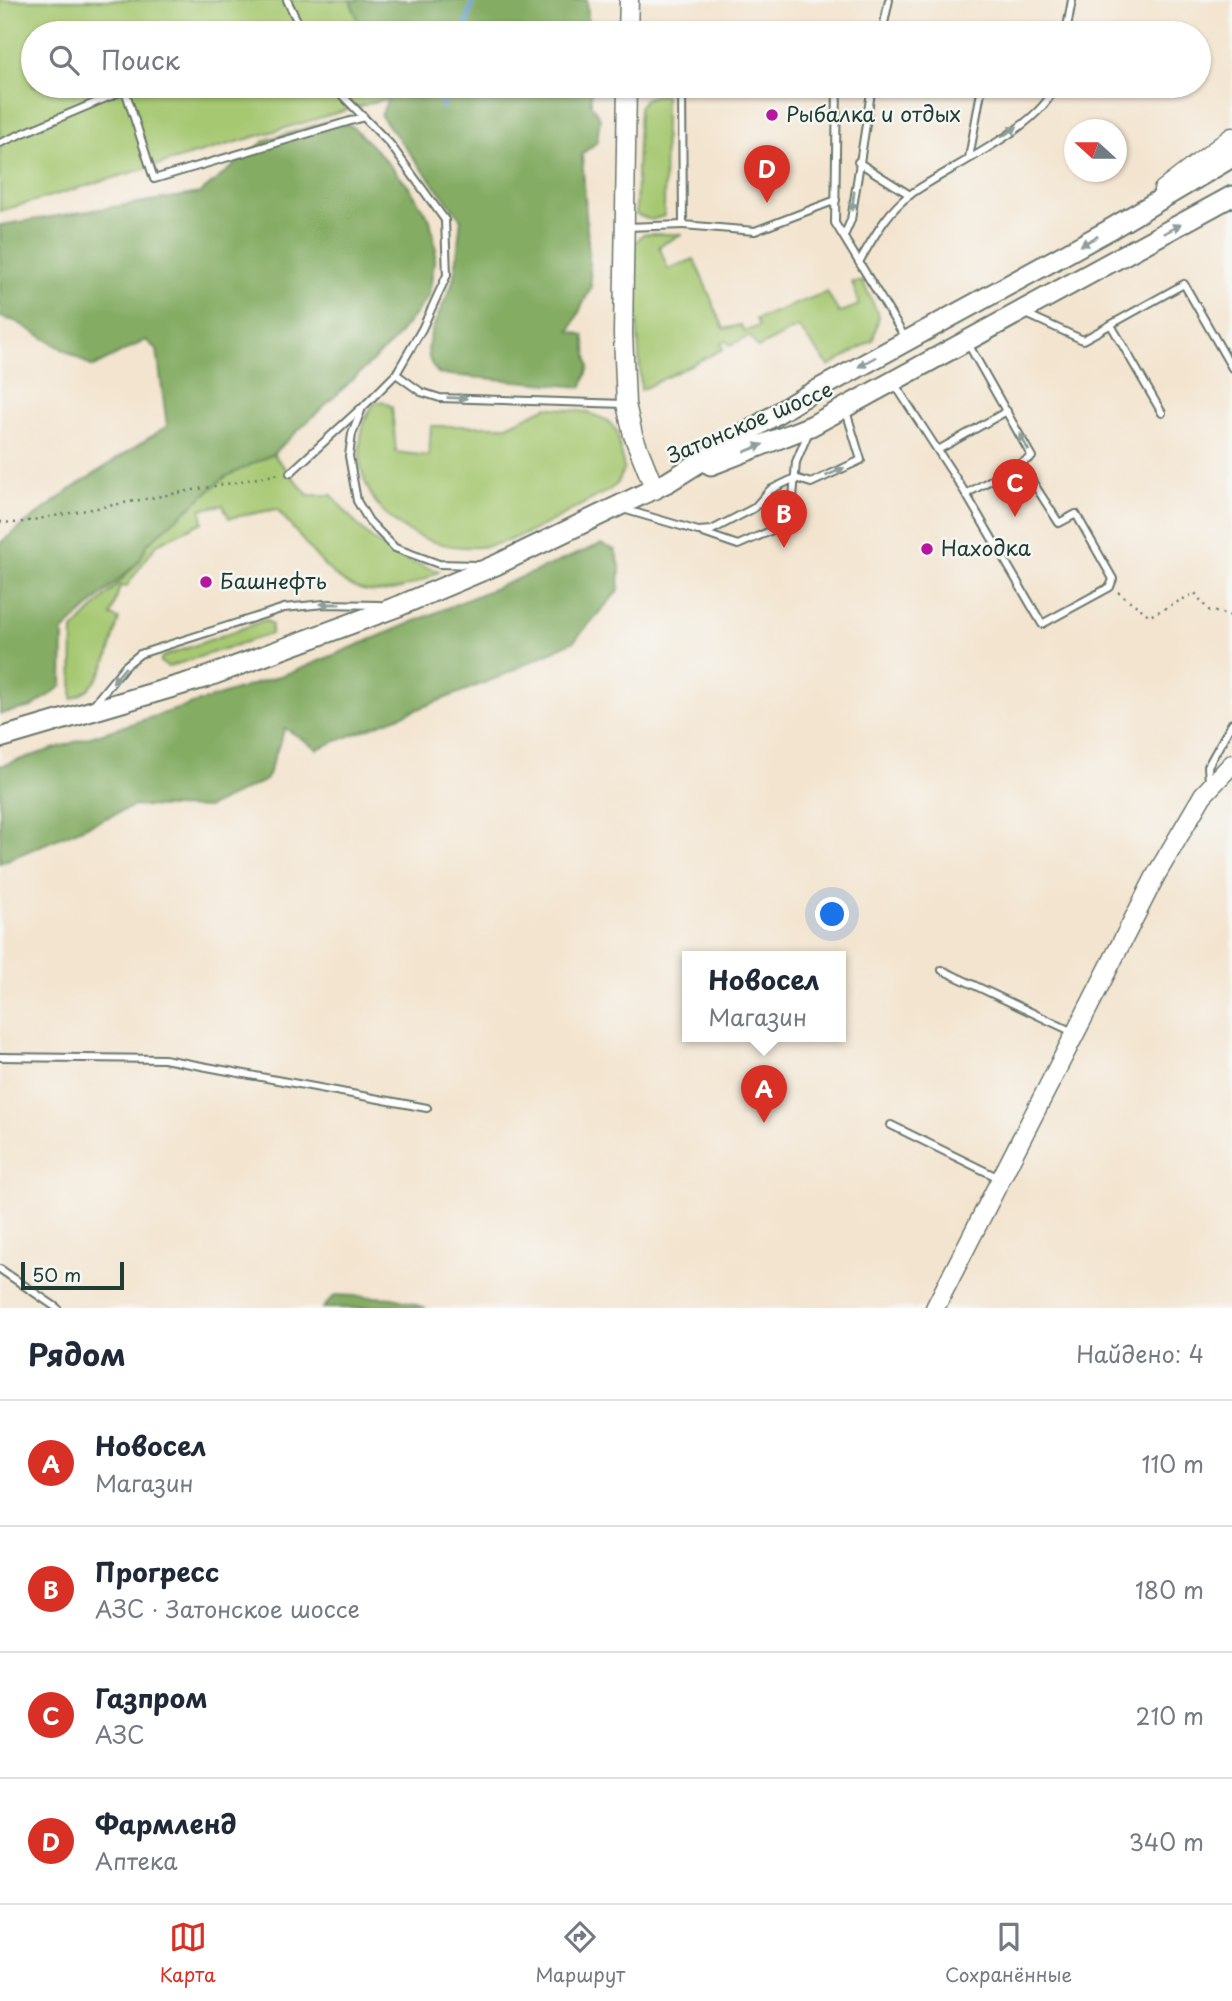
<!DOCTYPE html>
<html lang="ru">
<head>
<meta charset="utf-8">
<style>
  :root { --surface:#fff; --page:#f2f2f3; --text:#1f2937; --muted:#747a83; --line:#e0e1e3; --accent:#d93025 }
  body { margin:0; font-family:"Playpen Sans",sans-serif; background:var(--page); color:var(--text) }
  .compass { position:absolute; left:1064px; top:119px; width:63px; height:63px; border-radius:50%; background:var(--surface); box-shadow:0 2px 5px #0004; rotate:291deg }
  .scale { position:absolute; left:21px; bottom:18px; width:103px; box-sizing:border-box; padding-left:7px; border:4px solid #1f3d34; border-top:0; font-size:19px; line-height:24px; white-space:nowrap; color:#1f3d34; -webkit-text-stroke:5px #f6f6f2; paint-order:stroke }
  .you { position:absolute; left:833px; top:915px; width:24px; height:24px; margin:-18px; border:5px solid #fff; border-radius:50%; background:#1a73e8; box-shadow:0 0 0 10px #1a73e833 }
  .badge { display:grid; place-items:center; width:46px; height:46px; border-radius:50%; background:var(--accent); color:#fff; font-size:23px; font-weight:700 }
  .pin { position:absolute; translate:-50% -58px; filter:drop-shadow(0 2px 4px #0008) }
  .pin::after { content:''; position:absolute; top:37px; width:24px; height:21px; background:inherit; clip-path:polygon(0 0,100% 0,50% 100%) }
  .popup { position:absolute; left:682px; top:951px; width:164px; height:91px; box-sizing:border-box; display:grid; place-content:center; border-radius:0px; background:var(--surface); filter:drop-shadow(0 2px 5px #0005); font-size:23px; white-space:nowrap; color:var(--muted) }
  .popup b { font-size:26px; color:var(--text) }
  .popup::after { content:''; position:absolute; left:50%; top:100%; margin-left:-14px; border:14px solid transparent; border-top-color:var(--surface) }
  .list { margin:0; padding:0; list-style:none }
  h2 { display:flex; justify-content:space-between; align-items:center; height:91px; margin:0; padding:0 28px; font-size:30px }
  h2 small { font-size:23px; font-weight:400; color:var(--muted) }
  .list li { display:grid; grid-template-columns:46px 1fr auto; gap:21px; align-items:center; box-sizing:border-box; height:126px; padding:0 28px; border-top:2px solid var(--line) }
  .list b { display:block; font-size:26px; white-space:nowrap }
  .list p { margin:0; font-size:23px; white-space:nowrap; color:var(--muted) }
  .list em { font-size:23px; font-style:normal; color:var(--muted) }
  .icon { flex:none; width:38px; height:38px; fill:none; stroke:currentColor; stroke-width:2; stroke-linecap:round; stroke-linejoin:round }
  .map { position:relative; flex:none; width:1232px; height:1308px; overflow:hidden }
  .search { position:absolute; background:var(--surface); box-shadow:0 2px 5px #0004; left:21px; right:21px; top:21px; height:77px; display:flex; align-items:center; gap:18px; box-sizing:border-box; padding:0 24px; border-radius:38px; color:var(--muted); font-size:26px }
  .sheet { height:595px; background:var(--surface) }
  nav { display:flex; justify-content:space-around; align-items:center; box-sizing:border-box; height:98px; border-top:2px solid var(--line); background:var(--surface); font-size:19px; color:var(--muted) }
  nav a { display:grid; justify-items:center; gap:4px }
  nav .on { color:var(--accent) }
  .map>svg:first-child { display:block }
  .green { fill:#a6c871; stroke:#628252; stroke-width:2 }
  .forest { fill:#84ac63; stroke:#52744c; stroke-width:2 }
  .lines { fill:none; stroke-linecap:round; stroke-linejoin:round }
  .stream { stroke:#6ca2da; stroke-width:4.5 }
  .lane-casing { stroke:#69776a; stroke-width:10 }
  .secondary-casing { stroke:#69776a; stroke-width:21 }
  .primary-casing { stroke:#69776a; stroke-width:23 }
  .path { stroke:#69776a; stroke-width:2.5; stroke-dasharray:2 5; stroke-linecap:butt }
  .lane { stroke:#fff; stroke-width:6 }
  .secondary { stroke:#fff; stroke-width:18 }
  .primary { stroke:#fff; stroke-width:19 }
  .oneway { fill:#8f9e9a }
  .poi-dot { fill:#b5179e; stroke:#f6f6f2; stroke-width:2.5 }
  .labels { text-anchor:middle; stroke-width:5; stroke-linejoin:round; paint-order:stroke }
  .poi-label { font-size:21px; fill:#1f3d34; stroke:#f6f6f2; text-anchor:start }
  .street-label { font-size:21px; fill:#1f3d34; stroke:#f6f6f2 }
</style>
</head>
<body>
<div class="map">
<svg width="1232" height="1308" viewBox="0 0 1232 1308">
  <rect width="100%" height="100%" fill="#f6f6f2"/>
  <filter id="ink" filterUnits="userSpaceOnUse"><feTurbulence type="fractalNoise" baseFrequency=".0143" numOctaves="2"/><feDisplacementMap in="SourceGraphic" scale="14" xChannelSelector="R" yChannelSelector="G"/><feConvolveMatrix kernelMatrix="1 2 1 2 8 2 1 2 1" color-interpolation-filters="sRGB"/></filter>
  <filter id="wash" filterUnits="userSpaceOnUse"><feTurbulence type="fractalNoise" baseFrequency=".00686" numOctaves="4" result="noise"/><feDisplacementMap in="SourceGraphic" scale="28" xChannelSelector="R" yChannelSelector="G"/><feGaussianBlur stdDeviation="1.57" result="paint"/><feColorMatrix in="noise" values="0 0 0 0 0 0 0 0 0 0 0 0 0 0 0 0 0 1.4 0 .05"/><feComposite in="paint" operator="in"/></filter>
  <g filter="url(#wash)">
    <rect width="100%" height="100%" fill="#f3e4cf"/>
    <g class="green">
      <path d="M0,0H350L363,33H33V86H383L388,98L0,211Z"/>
      <path d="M655,95H665L664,216L651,220L636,214L639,107L645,99Z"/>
      <path d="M643,234H682L659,246L668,269L694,259L724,329L741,325L744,332L759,326L756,319L827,292L839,313L859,305L852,282H863L879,316L873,340L829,366L798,327L758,348L750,336L730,345L727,341L721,343L723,349L641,390L633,245Z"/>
      <path d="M383,401L392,407L396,452L429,456L431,426H507L547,407L586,412L607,420L617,431L624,469L617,484L606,492C569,510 519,544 479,547C420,551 357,513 360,447C361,431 364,416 375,403Z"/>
      <path d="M273,454L308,495H332C366,538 387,558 440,571C350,622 330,571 277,509L229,518L223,505L201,509L203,522L157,544L126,587L120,586L111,616L119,619C109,652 106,685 72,699L73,630L140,561L147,544L225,477Z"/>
      <path d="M266,620L272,625L271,634L168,667L160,662L162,657Z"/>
    </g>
    <g class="forest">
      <path d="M350,0H587L589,33H363Z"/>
      <path d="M383,86H591V104L600,118L597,142L582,154L591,287L570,331L584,335L589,367L582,387L439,374C412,349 443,312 452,284C458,264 458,240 461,219L381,116L388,98Z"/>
      <path d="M336,119L353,127L377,151L409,187L430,220L436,249L429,296L393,342L273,454L225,477L147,544L140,560L63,631L62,686L32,707L0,714V543L71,489L167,426L157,350L146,340L93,367L15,321L0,317V225L200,193L266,140Z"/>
      <path d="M601,544L615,550L620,566L619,590L574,641L499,677L317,749L285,728L266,780L207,808L134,806L0,863V766L295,671Z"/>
      <path d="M335,1295L394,1298L426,1308H323Z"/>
    </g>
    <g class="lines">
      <g class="stream">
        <path d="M464,33L473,0"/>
        <path d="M442,107L448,86"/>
      </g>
    </g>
  </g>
  <g filter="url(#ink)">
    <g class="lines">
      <g class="lane-casing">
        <g id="lane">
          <path d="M287,0L303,33"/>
          <path d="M882,33L889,0"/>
          <path d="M1066,33L1072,0"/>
          <path d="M333,86L390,144L445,220L447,275L422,329L396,374L362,408L352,434L349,456L357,501L369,521L395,548L439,564L477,565"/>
          <path d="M837,86L835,223L906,339"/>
          <path d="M0,143L125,90L154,179L364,117"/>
          <path d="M969,158L982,86"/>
          <path d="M858,162L910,195"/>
          <path d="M683,225L755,231L836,200"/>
          <path d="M626,227L683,225L682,86"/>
          <path d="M844,236L851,220L872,86"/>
          <path d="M859,262C874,237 887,211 911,194C948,167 1041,128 1055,86"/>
          <path d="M1024,313L1083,340L1184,284L1232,368"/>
          <path d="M1111,325L1162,413"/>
          <path d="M396,374L421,392L440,398L625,404"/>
          <path d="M894,383L966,494L1042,624L1110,587L1113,579L1076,514L1059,523L1021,464"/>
          <path d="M938,450L1007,411"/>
          <path d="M290,473L360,409"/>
          <path d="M966,494L1032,457L967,342"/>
          <path d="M623,509L698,531L712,530L754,508L770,490L795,478L811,483L861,460L846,411"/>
          <path d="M703,533L738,545L791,522L796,462L809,431"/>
          <path d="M94,704L125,666L140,654L284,608L324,604L379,605"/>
          <path d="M1209,782L1208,766L1232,723"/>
          <path d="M942,970L1073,1032"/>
          <path d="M0,1057L164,1059L427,1108"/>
          <path d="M891,1125L999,1178"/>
          <path d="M0,1269L57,1308"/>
        </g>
      </g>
      <g class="secondary-casing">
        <g id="secondary">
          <path d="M628,33L629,0"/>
          <path d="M627,86L623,334L626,404L633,435L655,490"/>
          <path d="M1163,190L1232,137"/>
          <path d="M935,1308L1156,875L1203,795L1232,764"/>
        </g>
      </g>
      <g class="primary-casing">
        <g id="primary">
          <path d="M711,465L811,426L1232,196"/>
          <path d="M0,738L204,678L399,606L496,565L668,482L797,401L1109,230L1232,157"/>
        </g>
      </g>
      <g class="path">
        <path d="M0,522L17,523L279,474"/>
        <path d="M1118,592L1150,616L1195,593L1208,610L1232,616"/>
      </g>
      <use href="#lane" class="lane"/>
      <use href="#secondary" class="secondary"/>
      <use href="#primary" class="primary"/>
    </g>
    <defs><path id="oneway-solid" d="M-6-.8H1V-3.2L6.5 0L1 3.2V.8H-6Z" transform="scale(1.75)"/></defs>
    <g class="oneway">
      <use href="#oneway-solid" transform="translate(1009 132) rotate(-33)"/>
      <use href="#oneway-solid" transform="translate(853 201) rotate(97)"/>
      <use href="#oneway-solid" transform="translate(1172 229) rotate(-29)"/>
      <use href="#oneway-solid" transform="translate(1089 241) rotate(151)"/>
      <use href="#oneway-solid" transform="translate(867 362) rotate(151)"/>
      <use href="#oneway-solid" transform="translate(457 398) rotate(2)"/>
      <use href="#oneway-solid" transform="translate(1024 442) rotate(-119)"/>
      <use href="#oneway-solid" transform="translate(754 448) rotate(-22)"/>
      <use href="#oneway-solid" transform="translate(835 472) rotate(-24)"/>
      <use href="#oneway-solid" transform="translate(330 604) rotate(180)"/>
      <use href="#oneway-solid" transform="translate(119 675) rotate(130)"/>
    </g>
  </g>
  <g class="poi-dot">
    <circle cx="772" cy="115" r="7"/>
    <circle cx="927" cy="549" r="7"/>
    <circle cx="206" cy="582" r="7"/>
  </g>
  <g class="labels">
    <g class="poi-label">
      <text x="786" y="122">Рыбалка и отдых</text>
      <text x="941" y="556">Находка</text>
      <text x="220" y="589">Башнефть</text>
    </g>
    <g class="street-label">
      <text transform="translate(750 423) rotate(-23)" y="7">Затонское шоссе</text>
    </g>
  </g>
</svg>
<svg class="compass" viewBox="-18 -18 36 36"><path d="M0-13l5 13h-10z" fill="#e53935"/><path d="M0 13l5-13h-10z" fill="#747a83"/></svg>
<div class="scale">50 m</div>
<div class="you"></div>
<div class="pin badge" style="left:764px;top:1123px">A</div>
<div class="popup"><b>Новосел</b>Магазин</div>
<div class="pin badge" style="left:784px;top:548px">B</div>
<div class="pin badge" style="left:1015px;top:517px">C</div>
<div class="pin badge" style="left:767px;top:203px">D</div>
<div class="search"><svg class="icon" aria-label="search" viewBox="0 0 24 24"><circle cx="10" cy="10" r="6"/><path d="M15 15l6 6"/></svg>Поиск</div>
</div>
<section class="sheet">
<h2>Рядом<small>Найдено: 4</small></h2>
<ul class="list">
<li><span class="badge">A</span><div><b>Новосел</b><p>Магазин</p></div><em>110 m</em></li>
<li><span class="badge">B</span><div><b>Прогресс</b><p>АЗС · Затонское шоссе</p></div><em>180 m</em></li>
<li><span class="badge">C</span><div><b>Газпром</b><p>АЗС</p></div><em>210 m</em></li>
<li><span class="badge">D</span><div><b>Фармленд</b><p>Аптека</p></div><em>340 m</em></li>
</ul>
</section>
<nav>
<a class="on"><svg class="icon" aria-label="map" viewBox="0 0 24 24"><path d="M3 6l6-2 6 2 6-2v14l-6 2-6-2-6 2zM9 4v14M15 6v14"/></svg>Карта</a>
<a><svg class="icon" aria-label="directions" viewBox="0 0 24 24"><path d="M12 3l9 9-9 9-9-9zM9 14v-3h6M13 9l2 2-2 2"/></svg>Маршрут</a>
<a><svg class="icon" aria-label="saved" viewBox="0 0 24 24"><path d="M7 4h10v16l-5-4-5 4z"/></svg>Сохранённые</a>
</nav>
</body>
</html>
